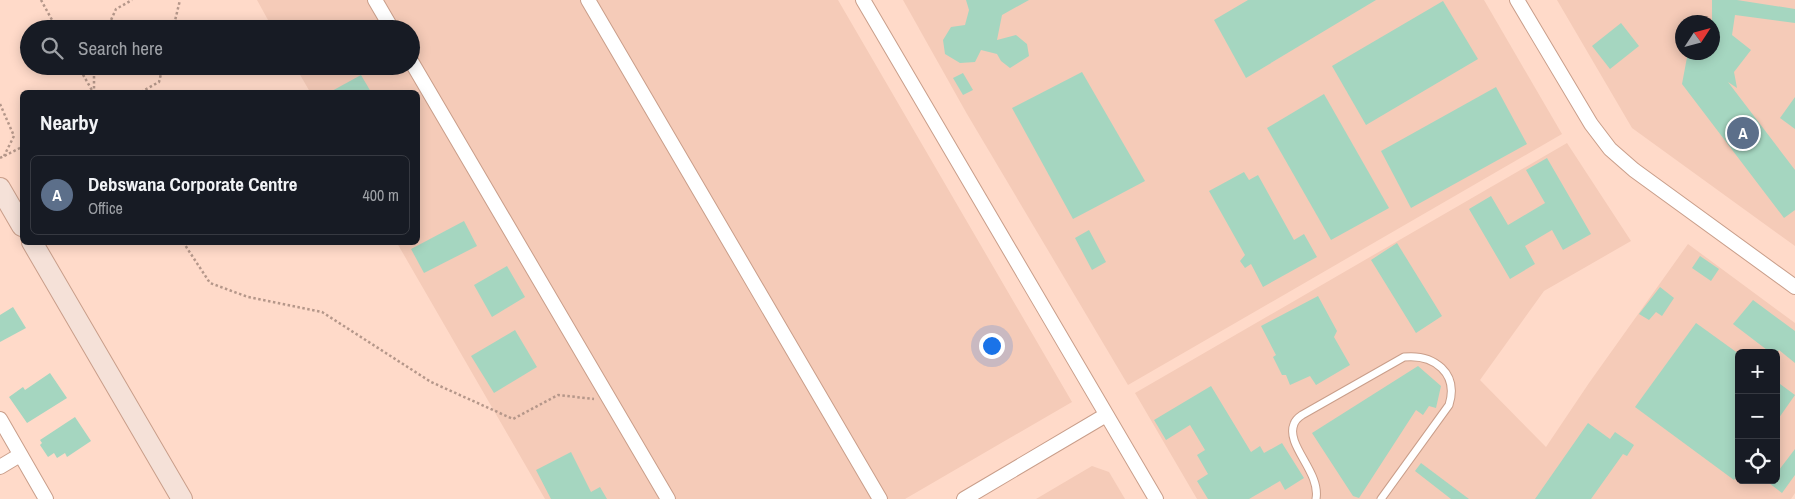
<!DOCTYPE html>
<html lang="en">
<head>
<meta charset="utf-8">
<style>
  :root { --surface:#171b24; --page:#242831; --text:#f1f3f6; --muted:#9ea1a6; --line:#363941; --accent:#ea580c }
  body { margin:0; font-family:"Archivo Narrow",sans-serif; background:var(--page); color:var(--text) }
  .controls { position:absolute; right:15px; bottom:15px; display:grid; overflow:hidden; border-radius:8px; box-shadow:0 2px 12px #0003 }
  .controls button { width:45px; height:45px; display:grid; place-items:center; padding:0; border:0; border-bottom:1px solid var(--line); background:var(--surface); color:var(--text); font:25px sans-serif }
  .compass { position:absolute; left:1675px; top:15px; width:45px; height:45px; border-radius:50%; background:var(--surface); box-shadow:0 2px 12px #0003; rotate:54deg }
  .you { position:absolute; left:991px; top:345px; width:18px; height:18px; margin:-12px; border:4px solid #fff; border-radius:50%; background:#1a73e8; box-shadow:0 0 0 8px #1a73e833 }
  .badge { display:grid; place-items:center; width:32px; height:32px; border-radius:50%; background:var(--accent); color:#fff; font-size:16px; font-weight:700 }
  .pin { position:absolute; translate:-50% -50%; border:2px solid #fff; box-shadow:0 1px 5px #0006 }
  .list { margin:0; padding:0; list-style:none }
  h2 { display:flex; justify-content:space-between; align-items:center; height:65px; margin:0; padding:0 20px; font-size:21px }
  h2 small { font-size:16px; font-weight:400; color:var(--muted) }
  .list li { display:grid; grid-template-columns:32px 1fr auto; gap:15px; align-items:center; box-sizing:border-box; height:80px; margin:0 10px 10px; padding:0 10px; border:1px solid var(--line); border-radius:8px }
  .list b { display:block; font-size:19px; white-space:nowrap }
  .list p { margin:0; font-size:16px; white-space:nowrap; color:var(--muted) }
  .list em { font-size:16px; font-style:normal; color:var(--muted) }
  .icon { flex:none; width:28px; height:28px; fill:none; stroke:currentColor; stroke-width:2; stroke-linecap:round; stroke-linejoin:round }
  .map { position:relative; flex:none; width:1795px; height:499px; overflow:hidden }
  .search { position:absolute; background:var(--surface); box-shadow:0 2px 12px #0003; left:20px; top:20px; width:400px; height:55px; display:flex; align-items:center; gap:12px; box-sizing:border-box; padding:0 18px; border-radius:28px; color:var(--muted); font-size:19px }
  .panel { position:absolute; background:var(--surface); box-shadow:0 2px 12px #0003; left:20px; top:90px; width:400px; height:155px; border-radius:8px }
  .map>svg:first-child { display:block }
  .built { fill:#f5cbb8; fill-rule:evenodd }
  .building { fill:#a5d6c0 }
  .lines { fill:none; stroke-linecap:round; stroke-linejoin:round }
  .service-casing { stroke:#c99e8a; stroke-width:9 }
  .minor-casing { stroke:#c99e8a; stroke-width:16 }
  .secondary-casing { stroke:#c99e8a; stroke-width:22 }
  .path { stroke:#b5978a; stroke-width:2.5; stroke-dasharray:2.5 2.5; stroke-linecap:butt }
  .service { stroke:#fff; stroke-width:7 }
  .minor { stroke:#fff; stroke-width:14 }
  .secondary { stroke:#f5e1d8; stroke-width:20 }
</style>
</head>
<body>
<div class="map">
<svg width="1795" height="499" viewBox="0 0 1795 499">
  <rect width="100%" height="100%" fill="#ffdac9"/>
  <g class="built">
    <path d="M257,0H838L1072,402L905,499H545L397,243L418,242V92H310L295,66H411V29H273Z"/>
    <path d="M903,0H1484L1562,134L1128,385L967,114Z"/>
    <path d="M1557,0H1795V246L1632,128ZM1682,22H1712V52H1682Z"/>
    <path d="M1567,143L1631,241L1544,291L1480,380L1546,447L1589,383L1688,244L1795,323V493L1791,499H1197L1135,393ZM1739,353H1776V480H1739Z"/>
    <path d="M1092,466L1109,472L1125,499H1036Z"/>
  </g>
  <g class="building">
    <path d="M966,0H1029L1002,15L997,40L1016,35L1027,44L1029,56L1010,68L1001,61L997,54L981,50L975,62L960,63L945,54L943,40L951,27L965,25L969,10Z"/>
    <path d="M1248,0H1376L1246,78L1214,20Z"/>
    <path d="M1712,0H1737L1795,9V23L1735,15L1732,35L1751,50L1734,72L1737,88L1728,82L1795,170V210L1784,218L1682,84L1688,52H1712Z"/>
    <path d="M1443,1L1478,59L1366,125L1332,66Z"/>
    <path d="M1621,23L1639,46L1610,69L1592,46Z"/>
    <path d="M1082,72L1145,181L1073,219L1012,108Z"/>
    <path d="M963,73L973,90L963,95L953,78Z"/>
    <path d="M361,75L371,92H330Z"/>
    <path d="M1496,87L1527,144L1411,208L1381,151Z"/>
    <path d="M1324,94L1389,208L1331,240L1267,128Z"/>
    <path d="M1795,97V129L1780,118Z"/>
    <path d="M1547,158L1591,234L1563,250L1552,230L1525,246L1535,264L1510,279L1469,209L1491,196L1508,225L1545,203L1526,170Z"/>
    <path d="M1244,172L1249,180L1258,175L1294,240L1304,234L1317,257L1263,287L1251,264L1245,268L1240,261L1245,255L1209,191Z"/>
    <path d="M464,221L477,246L424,273L411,249Z"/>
    <path d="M1089,230L1106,262L1092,270L1075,238Z"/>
    <path d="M1397,243L1442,316L1416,333L1371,260Z"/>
    <path d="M1700,256L1719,269L1711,281L1692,268Z"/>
    <path d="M507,266L525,297L492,317L474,285Z"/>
    <path d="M1660,287L1674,298L1662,316L1656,312L1649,320L1639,314Z"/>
    <path d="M1318,296L1337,331L1334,337L1350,365L1316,385L1310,376L1290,385L1286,375H1282L1273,357L1276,355L1261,326Z"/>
    <path d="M1753,300L1795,331V363L1779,350L1776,353H1771L1733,324Z"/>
    <path d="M13,307L26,328L0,342V315Z"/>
    <path d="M1696,323L1739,354V474L1734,480L1635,407Z"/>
    <path d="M515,330L537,367L494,393L471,356Z"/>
    <path d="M1418,366L1441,386L1436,408L1429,406L1423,415L1416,410L1359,498L1353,496L1312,433Z"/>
    <path d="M50,373L67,398L27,423L9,397L23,387L25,390Z"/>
    <path d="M1776,381L1795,395L1776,422Z"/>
    <path d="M1211,386L1251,452L1260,446L1264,453L1282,443L1304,478L1285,490L1280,481L1249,499H1208L1197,481L1208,474L1197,455L1205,450L1190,425L1166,440L1154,420Z"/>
    <path d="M75,417L91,441L67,457L65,453L57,458L54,453L48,457L40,445L42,443L40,440Z"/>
    <path d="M1588,423L1610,439L1615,432L1634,445L1627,456L1623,454L1591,499H1535Z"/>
    <path d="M1795,449V475L1782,493L1769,483L1772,480H1776V474Z"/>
    <path d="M571,452L591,492L600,487L607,499H551L536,470Z"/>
    <path d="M1421,463L1469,499H1451L1415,471Z"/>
  </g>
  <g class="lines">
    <g class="service-casing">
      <path id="service" d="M1316,499C1321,472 1285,445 1294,424C1295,421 1299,417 1302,415L1404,357C1434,354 1459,373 1449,405L1381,499"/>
    </g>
    <g class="minor-casing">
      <g id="minor">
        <path d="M375,0L392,29"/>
        <path d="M588,0L880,499"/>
        <path d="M863,0L1156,499"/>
        <path d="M1517,0L1591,124L1610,149L1634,170L1795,287"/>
        <path d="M411,61L668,499"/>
        <path d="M0,419L46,499"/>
        <path d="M0,467L20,455"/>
        <path d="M964,499L1106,415"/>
      </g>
    </g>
    <g class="secondary-casing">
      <g id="secondary">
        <path d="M0,188L22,226"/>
        <path d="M32,242L182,499"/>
      </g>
    </g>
    <g class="path">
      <path d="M41,0L57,29"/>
      <path d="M107,29L116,9L132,0"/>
      <path d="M173,29L180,0"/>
      <path d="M78,66L93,92"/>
      <path d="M94,66V92"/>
      <path d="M141,92L159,82L163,66"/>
      <path d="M0,104L14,136L4,156"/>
      <path d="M0,158L22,147"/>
      <path d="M183,242L210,283L248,297L322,312L431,382L513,419L558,395L594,399"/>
    </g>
    <use href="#service" class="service"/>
    <use href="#minor" class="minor"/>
    <use href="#secondary" class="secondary"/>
  </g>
</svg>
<div class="controls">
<button>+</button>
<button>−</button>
<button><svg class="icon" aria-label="locate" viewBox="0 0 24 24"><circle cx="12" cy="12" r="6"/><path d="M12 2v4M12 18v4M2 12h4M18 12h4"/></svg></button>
</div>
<svg class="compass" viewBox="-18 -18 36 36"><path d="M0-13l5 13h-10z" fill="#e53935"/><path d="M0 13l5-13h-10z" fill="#9ea1a6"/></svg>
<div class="you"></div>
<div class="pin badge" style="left:1743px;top:133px;background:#5c6f8a">A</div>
<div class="search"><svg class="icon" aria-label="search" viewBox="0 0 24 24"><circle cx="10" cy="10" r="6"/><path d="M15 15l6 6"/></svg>Search here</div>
<section class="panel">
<h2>Nearby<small></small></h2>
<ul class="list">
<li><span class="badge" style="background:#5c6f8a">A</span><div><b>Debswana Corporate Centre</b><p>Office</p></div><em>400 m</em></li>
</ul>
</section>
</div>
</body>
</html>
